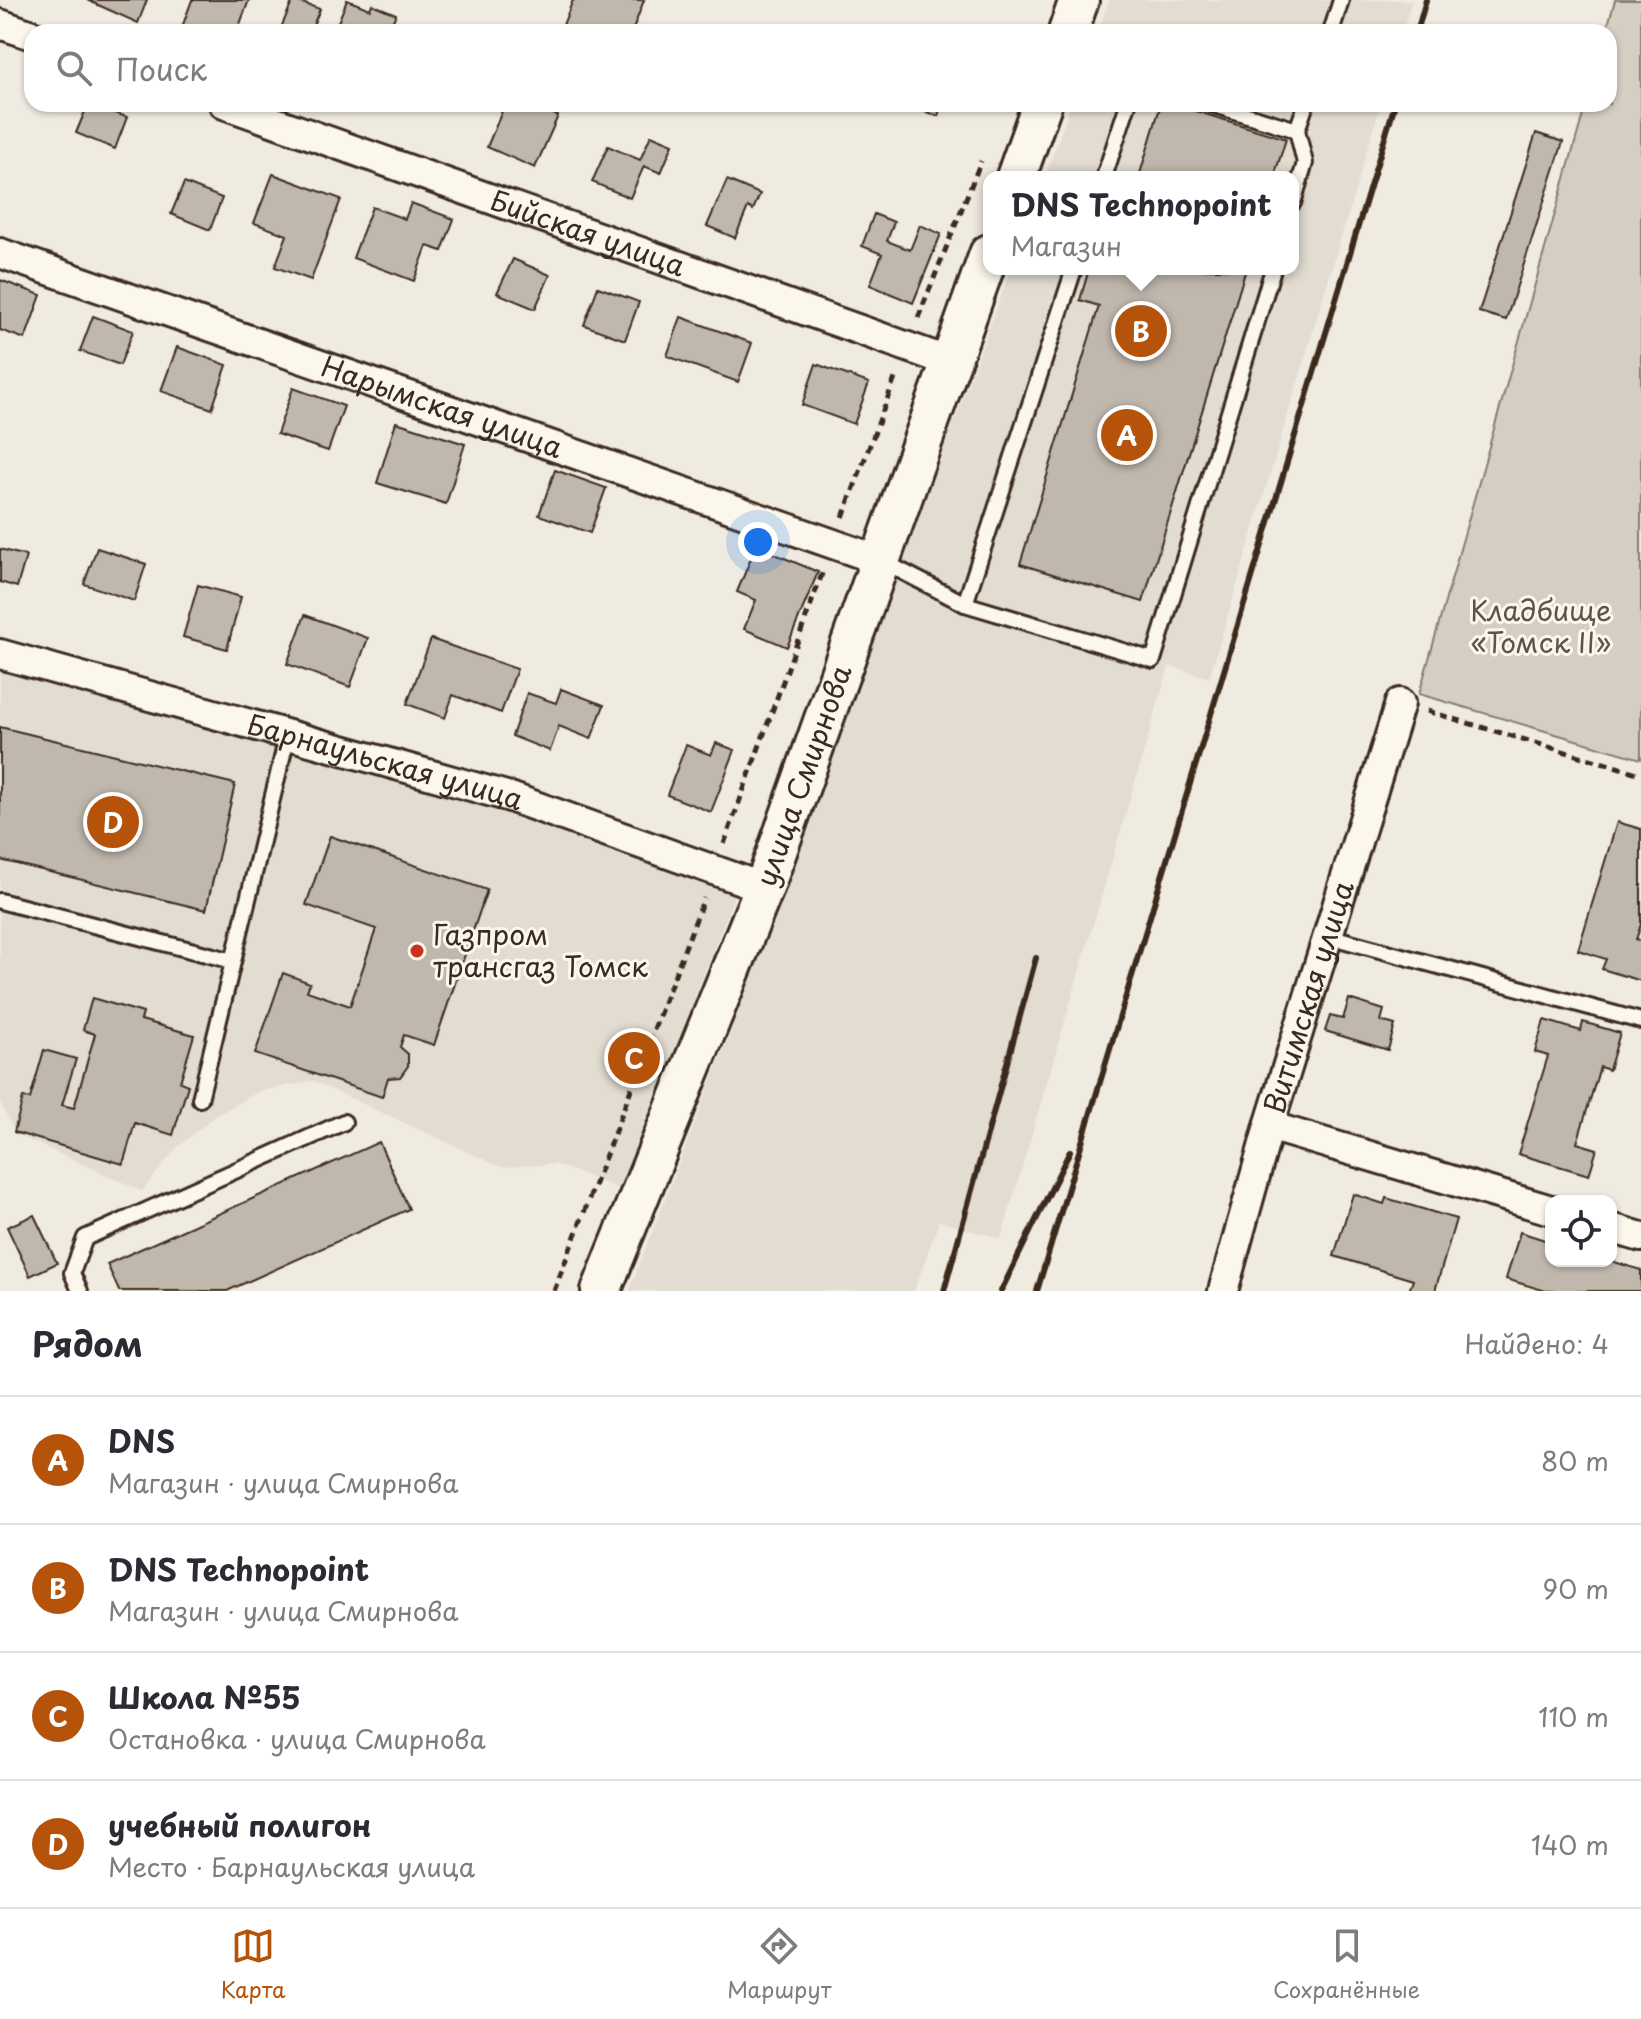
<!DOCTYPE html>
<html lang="ru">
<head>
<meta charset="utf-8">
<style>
  :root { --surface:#fff; --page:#f2f2f3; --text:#2b2b33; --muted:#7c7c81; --line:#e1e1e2; --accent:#b45309 }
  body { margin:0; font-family:"Playpen Sans",sans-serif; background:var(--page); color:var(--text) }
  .controls { position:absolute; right:24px; bottom:24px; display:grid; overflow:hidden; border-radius:16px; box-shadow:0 2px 6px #0004 }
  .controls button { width:72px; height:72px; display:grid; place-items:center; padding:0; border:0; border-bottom:2px solid var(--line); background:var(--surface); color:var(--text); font:40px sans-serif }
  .you { position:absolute; left:758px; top:542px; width:28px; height:28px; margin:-20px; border:6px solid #fff; border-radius:50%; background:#1a73e8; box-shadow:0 0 0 12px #1a73e833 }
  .badge { display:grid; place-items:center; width:52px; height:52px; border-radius:50%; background:var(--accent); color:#fff; font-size:26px; font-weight:700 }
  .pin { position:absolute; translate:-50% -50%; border:4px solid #fff; box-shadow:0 2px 8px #0006 }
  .popup { position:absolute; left:983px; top:171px; width:316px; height:104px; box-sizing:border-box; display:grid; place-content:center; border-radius:16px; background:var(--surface); filter:drop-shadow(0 2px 6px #0005); font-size:26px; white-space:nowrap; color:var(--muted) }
  .popup b { font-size:30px; color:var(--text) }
  .popup::after { content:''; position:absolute; left:50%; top:100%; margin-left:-16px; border:16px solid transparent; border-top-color:var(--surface) }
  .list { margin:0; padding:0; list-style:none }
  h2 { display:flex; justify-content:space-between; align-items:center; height:104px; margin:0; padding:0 32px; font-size:34px }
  h2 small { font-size:26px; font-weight:400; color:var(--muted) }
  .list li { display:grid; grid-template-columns:52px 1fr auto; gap:24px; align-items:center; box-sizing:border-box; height:128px; padding:0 32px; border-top:2px solid var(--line) }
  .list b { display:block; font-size:30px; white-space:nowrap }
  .list p { margin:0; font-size:26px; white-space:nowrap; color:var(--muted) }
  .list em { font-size:26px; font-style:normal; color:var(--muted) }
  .icon { flex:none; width:44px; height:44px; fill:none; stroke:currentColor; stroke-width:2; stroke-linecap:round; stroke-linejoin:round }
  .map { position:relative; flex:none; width:1641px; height:1291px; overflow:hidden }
  .search { position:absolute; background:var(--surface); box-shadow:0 2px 6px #0004; left:24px; right:24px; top:24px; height:88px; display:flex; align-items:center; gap:20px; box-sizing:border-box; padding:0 28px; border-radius:24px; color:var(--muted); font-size:30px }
  .sheet { height:616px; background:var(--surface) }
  nav { display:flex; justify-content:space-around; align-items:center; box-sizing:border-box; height:112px; border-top:2px solid var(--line); background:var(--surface); font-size:22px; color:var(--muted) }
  nav a { display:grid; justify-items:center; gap:4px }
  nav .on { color:var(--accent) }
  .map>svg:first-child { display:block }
  .built { fill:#e2dcd1 }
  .green { fill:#d5cec3; stroke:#887c70; stroke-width:2 }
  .building { fill:#c0b8ad; stroke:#3b2a1e; stroke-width:2 }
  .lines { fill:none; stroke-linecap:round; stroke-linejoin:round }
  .lane-casing { stroke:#3b2a1e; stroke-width:20 }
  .street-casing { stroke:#3b2a1e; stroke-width:34 }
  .secondary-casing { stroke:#3b2a1e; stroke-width:44 }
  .path { stroke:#3b2a1e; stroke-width:5; stroke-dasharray:8 6; stroke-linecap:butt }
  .lane { stroke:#fbf7ec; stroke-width:14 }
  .street { stroke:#fbf7ec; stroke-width:28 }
  .secondary { stroke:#fbf7ec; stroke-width:38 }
  .rail { stroke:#3b2a1e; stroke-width:6 }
  .poi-dot { fill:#c8321e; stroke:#fbf7ec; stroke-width:3 }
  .labels { text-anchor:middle; stroke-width:6; stroke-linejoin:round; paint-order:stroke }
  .street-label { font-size:28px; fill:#3b2a1e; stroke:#fbf7ec }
  .park-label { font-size:28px; fill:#625347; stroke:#fbf7ec }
  .poi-label { font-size:28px; fill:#3b2a1e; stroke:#fbf7ec; text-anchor:start }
</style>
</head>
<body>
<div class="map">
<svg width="1641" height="1291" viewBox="0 0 1641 1291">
  <rect width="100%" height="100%" fill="#f0ebe0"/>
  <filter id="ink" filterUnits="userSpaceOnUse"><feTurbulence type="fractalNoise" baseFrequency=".0125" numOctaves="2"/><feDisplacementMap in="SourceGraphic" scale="16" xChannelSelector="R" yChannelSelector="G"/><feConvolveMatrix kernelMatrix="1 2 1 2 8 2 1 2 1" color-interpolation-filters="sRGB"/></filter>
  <g filter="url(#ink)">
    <g class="built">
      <path d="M1109,0H1412L1402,32H1098Z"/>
      <path d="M1071,104H1381L1209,678L1169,666L1001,1239L939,1221L914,1291H629L783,898L894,583L1011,269H1293V177H1045Z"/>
      <path d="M0,672L499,809L735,894L620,1189L555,1164L501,1167L313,1081L260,1091L213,1117L178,1147L142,1191L16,1134L0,1102Z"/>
    </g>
    <path class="green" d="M1615,0H1641V759L1419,694L1586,104H1609L1606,32Z"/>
    <g class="building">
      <path d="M87,0H147L138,23Z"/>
      <path d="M192,0H249L237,32H185L181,30Z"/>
      <path d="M293,0L320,9L311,30L316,32L280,30Z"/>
      <path d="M347,0L370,9L372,4L396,14L388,32H334Z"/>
      <path d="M573,0H644L632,32H581L563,25Z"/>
      <path d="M88,104L127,117L115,149L76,133Z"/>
      <path d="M505,104L526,113L531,104L558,116L535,168L487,147Z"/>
      <path d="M901,104H942L938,116Z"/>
      <path d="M1161,104H1173L1286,139L1274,177H1139Z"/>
      <path d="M1536,133L1563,142L1506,320L1479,312Z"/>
      <path d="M651,135L673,144L661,173L644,166L630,198L592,182L608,146L640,160Z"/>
      <path d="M273,174L341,199L311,280L275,267L287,235L254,223Z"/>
      <path d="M727,180L760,194L753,210L748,207L735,238L707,226Z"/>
      <path d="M184,183L222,198L210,230L171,214Z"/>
      <path d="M411,203L454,219L442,251L427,246L414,281L353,258L372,207L405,219Z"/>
      <path d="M874,214L894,222L887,241L910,250L920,225L941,234L913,303L870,285L882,254L862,246Z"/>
      <path d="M513,259L550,275L535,309L497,293Z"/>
      <path d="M1089,269H1246L1143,602L1020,564L1099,306L1080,300Z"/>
      <path d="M0,280L41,295L25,339L0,330Z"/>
      <path d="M598,287L639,302L625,340L584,325Z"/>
      <path d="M93,316L133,331L120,365L80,351Z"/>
      <path d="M681,317L752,343L738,382L667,356Z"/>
      <path d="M177,347L227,365L212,409L161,391Z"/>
      <path d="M816,364L869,383L854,424L802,405Z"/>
      <path d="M293,388L344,406L328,451L277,434Z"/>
      <path d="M396,422L465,444L446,504L377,483Z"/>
      <path d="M555,470L606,488L590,533L539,515Z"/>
      <path d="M756,546L818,572L787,647L744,629L756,600L737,592Z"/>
      <path d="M97,548L146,564L134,601L84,584Z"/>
      <path d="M0,549L26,556L17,587L0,582Z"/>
      <path d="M198,585L241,597L227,649L183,637Z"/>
      <path d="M305,615L368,638L350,687L287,664Z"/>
      <path d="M431,639L517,669L501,713L453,695L445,718L407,704Z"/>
      <path d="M561,689L604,705L591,739L559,726L550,751L512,736L527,693L556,703Z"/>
      <path d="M0,727L235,784L206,910L0,860Z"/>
      <path d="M716,743L735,750L711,812L667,795L686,745L711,755Z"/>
      <path d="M1617,822L1641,829V924L1636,940L1641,941V981L1602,969L1606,959L1578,950Z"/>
      <path d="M330,836L487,890L434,1045L404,1035L400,1047L408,1054V1066L400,1077L388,1078L382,1097L255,1054L283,973L310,983L307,991L350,1006L376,929L306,905Z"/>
      <path d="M92,998L143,1013L141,1020L194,1035L180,1082L188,1085L173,1135L135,1123L123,1164L14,1132L23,1098L30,1099L44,1050L76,1059L62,1105L74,1108L95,1034L83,1030Z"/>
      <path d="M1349,999L1384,1010L1381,1021L1395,1025L1388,1050L1325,1031L1330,1016L1343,1019Z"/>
      <path d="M1544,1020L1581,1031L1583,1022L1620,1033L1609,1070L1600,1067L1577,1143L1597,1149L1589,1175L1518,1154L1548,1056L1535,1052Z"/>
      <path d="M379,1142L409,1209L227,1291H119L107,1264Z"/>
      <path d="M1353,1194L1384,1204L1386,1198L1456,1219L1435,1291H1409L1413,1280L1334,1256Z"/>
      <path d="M34,1215L57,1263L30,1276L7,1227Z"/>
      <path d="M1520,1232L1551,1242V1261H1611L1641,1270V1291H1546L1506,1279Z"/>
    </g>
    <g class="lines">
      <g class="lane-casing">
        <g id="lane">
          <path d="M1331,32L1341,0"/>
          <path d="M1211,104L1297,130"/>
          <path d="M1104,177L1128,104"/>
          <path d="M1293,203L1305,163L1297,130L1306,104"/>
          <path d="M882,561L965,604L1074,269"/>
          <path d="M965,604L1153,660L1273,269"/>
          <path d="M0,901L233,961"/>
          <path d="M1328,936L1641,1021"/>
          <path d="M200,1099L288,733"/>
          <path d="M80,1291L72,1273L85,1238L344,1122"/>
        </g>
      </g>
      <g class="street-casing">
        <g id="street">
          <path d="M0,24L32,35"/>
          <path id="s1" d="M224,104L950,362"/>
          <path id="s2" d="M0,253L882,561"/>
          <path id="s3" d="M0,654L510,797L764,888"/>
          <path d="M1269,1126L1551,1210"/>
          <path d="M1611,1228L1641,1237"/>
          <path id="s4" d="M1223,1291L1269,1126L1400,703"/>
        </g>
      </g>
      <g class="secondary-casing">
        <g id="secondary">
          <path d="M1068,32L1079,0"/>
          <path d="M1016,177L1042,104"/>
          <path id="s5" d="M601,1291L764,888L989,254"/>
        </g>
      </g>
      <g class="path">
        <path d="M918,318L981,161"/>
        <path d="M843,517L897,373"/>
        <path d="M1427,711L1641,774"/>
        <path d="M724,844L823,571"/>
        <path d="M554,1291L704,898"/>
      </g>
      <use href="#lane" class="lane"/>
      <use href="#street" class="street"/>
      <use href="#secondary" class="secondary"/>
      <g class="rail">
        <path d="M1417,32L1426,0"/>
        <path d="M944,1291L1036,958"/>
        <path d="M1001,1291L1070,1151"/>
        <path d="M1037,1291L1395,104"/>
      </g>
    </g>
  </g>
  <circle class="poi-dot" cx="417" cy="951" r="8"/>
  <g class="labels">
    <g class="street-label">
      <text dy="10" stroke="none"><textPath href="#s1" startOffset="386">Бийская улица</textPath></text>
      <text dy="10" stroke="none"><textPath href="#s2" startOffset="468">Нарымская улица</textPath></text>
      <text dy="10" stroke="none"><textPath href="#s3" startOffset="400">Барнаульская улица</textPath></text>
      <text dy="10" stroke="none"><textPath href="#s5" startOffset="554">улица Смирнова</textPath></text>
      <text dy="10" stroke="none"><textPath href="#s4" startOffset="306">Витимская улица</textPath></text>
    </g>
    <g class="park-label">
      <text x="1541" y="621">Кладбище<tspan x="1541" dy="32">«Томск II»</tspan></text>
    </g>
    <g class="poi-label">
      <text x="433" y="945">Газпром<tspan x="433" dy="32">трансгаз Томск</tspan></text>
    </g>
  </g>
</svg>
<div class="controls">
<button><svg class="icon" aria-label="locate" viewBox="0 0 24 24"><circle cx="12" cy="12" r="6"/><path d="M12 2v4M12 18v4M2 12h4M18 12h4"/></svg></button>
</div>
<div class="you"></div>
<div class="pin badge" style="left:1127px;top:435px">A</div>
<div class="pin badge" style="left:1141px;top:331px">B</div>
<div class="popup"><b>DNS Technopoint</b>Магазин</div>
<div class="pin badge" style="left:634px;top:1058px">C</div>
<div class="pin badge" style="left:113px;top:822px">D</div>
<div class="search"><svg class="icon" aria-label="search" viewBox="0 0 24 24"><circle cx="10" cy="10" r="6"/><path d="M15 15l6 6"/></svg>Поиск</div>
</div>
<section class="sheet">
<h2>Рядом<small>Найдено: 4</small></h2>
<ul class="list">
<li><span class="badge">A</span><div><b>DNS</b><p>Магазин · улица Смирнова</p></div><em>80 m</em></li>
<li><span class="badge">B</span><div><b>DNS Technopoint</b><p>Магазин · улица Смирнова</p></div><em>90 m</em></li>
<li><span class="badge">C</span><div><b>Школа №55</b><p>Остановка · улица Смирнова</p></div><em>110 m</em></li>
<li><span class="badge">D</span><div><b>учебный полигон</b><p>Место · Барнаульская улица</p></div><em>140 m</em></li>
</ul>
</section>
<nav>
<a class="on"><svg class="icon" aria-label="map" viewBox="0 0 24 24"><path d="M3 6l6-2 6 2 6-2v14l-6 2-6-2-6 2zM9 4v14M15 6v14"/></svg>Карта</a>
<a><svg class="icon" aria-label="directions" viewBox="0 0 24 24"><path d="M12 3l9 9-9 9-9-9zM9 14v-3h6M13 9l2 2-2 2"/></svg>Маршрут</a>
<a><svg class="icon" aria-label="saved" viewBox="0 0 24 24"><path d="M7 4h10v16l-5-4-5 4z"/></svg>Сохранённые</a>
</nav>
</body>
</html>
